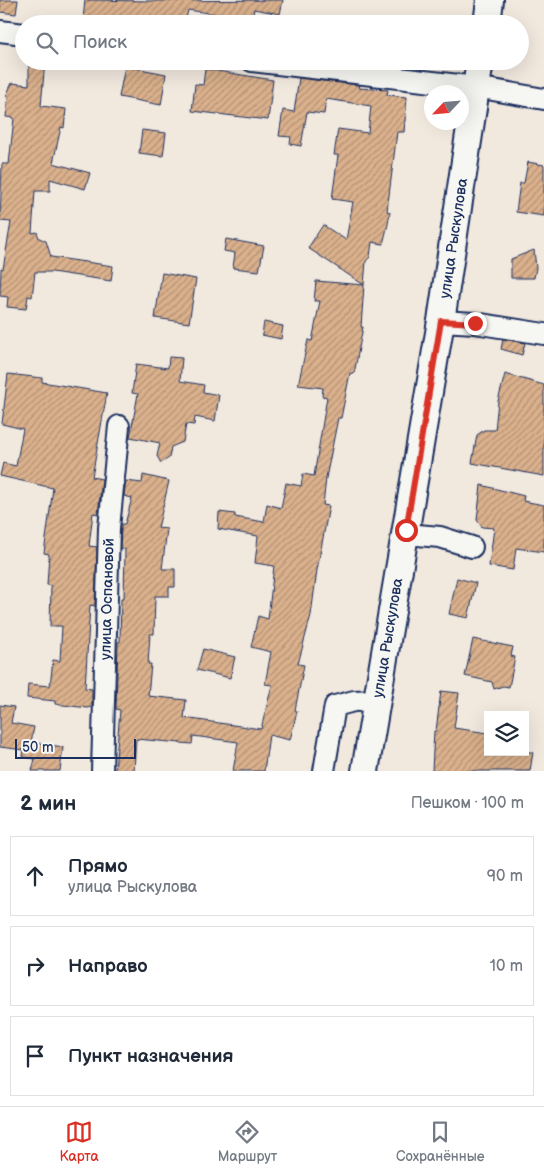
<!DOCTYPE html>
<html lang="ru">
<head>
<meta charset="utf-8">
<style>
  :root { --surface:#fff; --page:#f6f6f7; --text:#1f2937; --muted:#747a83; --line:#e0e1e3; --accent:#d93025 }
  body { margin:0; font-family:"Balsamiq Sans",sans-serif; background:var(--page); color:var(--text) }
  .controls { position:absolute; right:15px; bottom:15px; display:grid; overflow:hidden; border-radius:0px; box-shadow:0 5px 20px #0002 }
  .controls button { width:45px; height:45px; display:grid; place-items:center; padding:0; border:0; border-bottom:1px solid var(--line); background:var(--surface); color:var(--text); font:25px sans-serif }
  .compass { position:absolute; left:424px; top:85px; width:45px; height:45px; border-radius:50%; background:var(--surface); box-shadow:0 5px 20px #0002; rotate:244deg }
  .scale { position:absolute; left:15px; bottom:12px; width:121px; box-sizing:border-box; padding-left:5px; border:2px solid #1b2f5e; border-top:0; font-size:14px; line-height:18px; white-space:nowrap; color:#1b2f5e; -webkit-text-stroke:4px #f6f6f2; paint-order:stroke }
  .stop { position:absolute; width:15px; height:15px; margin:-11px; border:4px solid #d93025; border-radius:50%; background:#fff }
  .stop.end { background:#d93025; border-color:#fff; box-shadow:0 1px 5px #0008 }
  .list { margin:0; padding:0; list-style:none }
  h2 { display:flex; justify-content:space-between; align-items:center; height:65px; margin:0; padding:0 20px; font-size:21px }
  h2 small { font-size:16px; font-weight:400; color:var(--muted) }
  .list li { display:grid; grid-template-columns:32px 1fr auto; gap:15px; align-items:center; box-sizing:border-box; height:80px; margin:0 10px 10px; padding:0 10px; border:1px solid var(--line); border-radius:0px }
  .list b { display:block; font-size:19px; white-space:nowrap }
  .list p { margin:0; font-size:16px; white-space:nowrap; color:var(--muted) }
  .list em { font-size:16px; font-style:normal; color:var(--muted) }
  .icon { flex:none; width:28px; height:28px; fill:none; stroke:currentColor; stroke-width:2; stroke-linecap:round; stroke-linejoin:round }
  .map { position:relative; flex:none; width:544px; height:771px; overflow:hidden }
  .search { position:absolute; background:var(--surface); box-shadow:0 5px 20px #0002; left:15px; right:15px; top:15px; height:55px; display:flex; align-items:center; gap:12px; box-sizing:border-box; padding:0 18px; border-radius:28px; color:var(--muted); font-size:19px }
  .sheet { height:335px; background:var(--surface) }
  nav { display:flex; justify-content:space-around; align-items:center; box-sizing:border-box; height:70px; border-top:1px solid var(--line); background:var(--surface); font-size:14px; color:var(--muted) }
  nav a { display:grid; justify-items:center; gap:2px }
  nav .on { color:var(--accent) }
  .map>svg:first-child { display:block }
  .building { fill:url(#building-hatch); stroke:#1b2f5e }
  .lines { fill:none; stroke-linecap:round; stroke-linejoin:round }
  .minor-casing { stroke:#1b2f5e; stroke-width:24 }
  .major-casing { stroke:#1b2f5e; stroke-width:30 }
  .minor { stroke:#f6f6f2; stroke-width:20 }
  .major { stroke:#f6f6f2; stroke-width:26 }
  .route { stroke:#d93025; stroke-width:6 }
  .labels { text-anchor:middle; stroke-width:4.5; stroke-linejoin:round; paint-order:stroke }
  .street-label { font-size:15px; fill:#1b2f5e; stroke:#f6f6f2 }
</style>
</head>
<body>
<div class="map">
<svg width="544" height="771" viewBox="0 0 544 771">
  <defs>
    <pattern id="building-hatch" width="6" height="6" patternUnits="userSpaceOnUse" patternTransform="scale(1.25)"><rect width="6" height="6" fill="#dbb18c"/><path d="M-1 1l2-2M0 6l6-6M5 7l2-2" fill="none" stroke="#b19076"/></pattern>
  </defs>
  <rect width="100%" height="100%" fill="#f1e8de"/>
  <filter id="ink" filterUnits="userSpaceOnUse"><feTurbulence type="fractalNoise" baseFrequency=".02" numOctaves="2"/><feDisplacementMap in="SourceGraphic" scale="10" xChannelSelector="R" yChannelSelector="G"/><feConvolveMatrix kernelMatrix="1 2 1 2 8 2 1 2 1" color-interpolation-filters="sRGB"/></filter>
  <g filter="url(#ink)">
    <g class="building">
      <path d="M0,0H18L16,14L0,12Z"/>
      <path d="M85,0L155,1L283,0L280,14L254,9L251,24H235L236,17L188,10L185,23L167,19L166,24L83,20Z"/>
      <path d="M29,61H45L41,106L66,109L64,128L61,127L53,163L90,173L85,189L50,179V191H35L32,233L37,232L39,238L46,241L51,257L113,266L111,281L52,272H35L32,297L28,296L26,309L7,307L8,297L0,296L1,268L3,269L11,222L0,221L2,164H9L14,118L6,117L8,97L6,96L12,83L29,85Z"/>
      <path d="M125,66L166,74L161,105L119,97Z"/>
      <path d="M205,69L273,80L268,120L192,111L195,84L203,85Z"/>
      <path d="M299,78L360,85L359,88L388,90L387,95L407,97L404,132H397L387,211L390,212L388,224L383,244L372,242L370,257L366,261L364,285L308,248L323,225L346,240L353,202L332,199L338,155H334L338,129L368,133L371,106L326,99L324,114L307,112L301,146L290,144L291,137L279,136L283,110L294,112Z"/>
      <path d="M142,130L166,133L163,156L139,153Z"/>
      <path d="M528,162L544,165V216L516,212L520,183H524Z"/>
      <path d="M226,239L264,246L259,271L233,268L235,253L224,251Z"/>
      <path d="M534,250L536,268L534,278H511V259Z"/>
      <path d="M162,273L196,279L189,323L155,318Z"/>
      <path d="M316,281L364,285L361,327H363L354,374L350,373L341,418H338L326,478L323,505L329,506L317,570L311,615L298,664L304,665L295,710L297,711L290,740L269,735L264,771H233L238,742L193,736L192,744L136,739L134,771H115L120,710L116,709L118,642H120L121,598H124L125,549L120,548L121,529V524H125L132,498L124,496L126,481L142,483L143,475L169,481L158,528L167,529L162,569H175V587H169V596H155L154,634H150L148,664H151L148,696L186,700L184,718L261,729L272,685L265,684L271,652L251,647L258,616L268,619L274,566L255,563L258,536L218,529L219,512L235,514V517L264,522L267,504L281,508L286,483L301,486L303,474L314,476L327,397L322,396L323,388L298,385L308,340L312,341L320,301H314Z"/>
      <path d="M264,322L283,326L281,339L262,335Z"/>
      <path d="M503,339L525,343L522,355L501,349Z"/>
      <path d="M169,357L182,358L180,381L204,385L203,392L219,395L215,421L195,417L194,425L186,424L183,442L171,447L169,458L161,463L157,456L160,443L130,437L138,394L132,393L136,364L168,368Z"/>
      <path d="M8,374L42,378V382L107,393L92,477L102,479L98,514L93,513L89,546L97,547L95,606L90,605L85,688L92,689V707L88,708L55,704V701L27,698L28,684L50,686L53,660L60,661L62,626H50L51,586L47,585L49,554L44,553L53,488L0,476L3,463L16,466L23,429L2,424Z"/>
      <path d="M505,374L544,385V476L472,463L477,435L484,430H495L498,401Z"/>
      <path d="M481,485L524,496L523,501L544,505V552L516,548L513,570L489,566L494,528L482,527L477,520Z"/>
      <path d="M457,578L476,583L468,618L449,614Z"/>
      <path d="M473,639L513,647L511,656L515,657L509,687L503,686L494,689L492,682L465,676Z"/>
      <path d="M203,649L235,657L230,678L197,670Z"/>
      <path d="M441,691L459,693L454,728L488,733V752H533L530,771H432L434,731H436Z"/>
      <path d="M0,705L14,707L11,723L34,727L31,742L63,747L60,771H32L35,759L23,757L24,750L0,747Z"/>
    </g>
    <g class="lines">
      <g class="minor-casing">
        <g id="minor">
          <path d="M0,31L24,34"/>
          <path d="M252,61L476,87L544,99"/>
          <path d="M441,321L475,323L544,334"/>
          <path d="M406,534L440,537L472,547"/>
          <path id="s1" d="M102,771L109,528L119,426"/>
          <path d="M324,771L335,706L354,701L376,700"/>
        </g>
      </g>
      <g class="major-casing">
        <g id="major">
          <path d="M487,24L490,0"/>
          <path id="s2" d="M365,771L441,321L480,61"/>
        </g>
      </g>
      <use href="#minor" class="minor"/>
      <use href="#major" class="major"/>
    </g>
  </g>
  <g class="lines" filter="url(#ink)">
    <path class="route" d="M406,530L441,321L475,323"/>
  </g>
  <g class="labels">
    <g class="street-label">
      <text dy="5" stroke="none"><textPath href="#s2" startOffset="540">улица Рыскулова</textPath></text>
      <text dy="5" stroke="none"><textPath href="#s1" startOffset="172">улица Оспановой</textPath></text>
      <text dy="5" stroke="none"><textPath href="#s2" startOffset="135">улица Рыскулова</textPath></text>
    </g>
  </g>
</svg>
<div class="controls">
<button><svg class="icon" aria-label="layers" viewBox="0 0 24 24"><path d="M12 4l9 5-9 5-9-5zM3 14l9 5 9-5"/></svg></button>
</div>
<svg class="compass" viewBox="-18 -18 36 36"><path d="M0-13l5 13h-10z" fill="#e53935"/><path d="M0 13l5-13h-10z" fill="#747a83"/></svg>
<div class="scale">50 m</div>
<div class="stop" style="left:406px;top:530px"></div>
<div class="stop end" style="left:475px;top:323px"></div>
<div class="search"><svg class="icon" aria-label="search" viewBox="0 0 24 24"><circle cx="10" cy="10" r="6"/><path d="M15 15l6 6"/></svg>Поиск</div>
</div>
<section class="sheet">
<h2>2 мин<small>Пешком · 100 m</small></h2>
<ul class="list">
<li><svg class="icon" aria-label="ahead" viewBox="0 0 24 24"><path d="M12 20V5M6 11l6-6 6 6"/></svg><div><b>Прямо</b><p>улица Рыскулова</p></div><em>90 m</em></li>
<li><svg class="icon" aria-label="right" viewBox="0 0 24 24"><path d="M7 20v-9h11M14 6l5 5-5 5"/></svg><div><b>Направо</b></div><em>10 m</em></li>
<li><svg class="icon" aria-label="arrive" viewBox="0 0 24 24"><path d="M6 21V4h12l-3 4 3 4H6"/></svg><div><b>Пункт назначения</b></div></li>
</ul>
</section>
<nav>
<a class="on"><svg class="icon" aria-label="map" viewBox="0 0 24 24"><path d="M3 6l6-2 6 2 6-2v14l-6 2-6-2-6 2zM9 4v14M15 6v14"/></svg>Карта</a>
<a><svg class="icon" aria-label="directions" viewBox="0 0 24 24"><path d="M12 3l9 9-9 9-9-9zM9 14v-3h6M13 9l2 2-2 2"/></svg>Маршрут</a>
<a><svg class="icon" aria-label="saved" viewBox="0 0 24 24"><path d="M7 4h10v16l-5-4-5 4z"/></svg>Сохранённые</a>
</nav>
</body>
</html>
